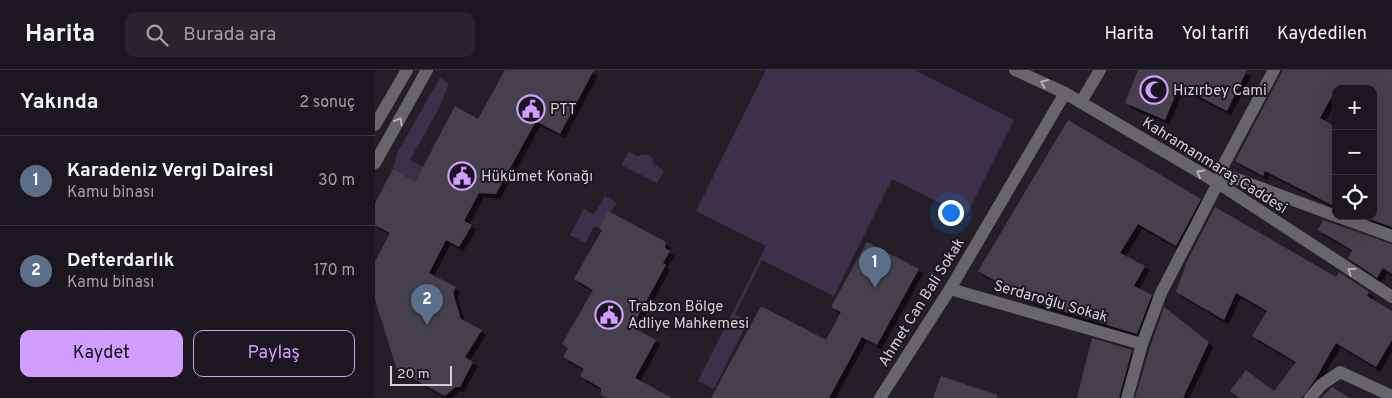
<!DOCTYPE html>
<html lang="tr">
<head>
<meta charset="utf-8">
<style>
  :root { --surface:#1b161f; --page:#28232c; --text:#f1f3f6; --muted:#a09fa4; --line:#39353d; --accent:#d19dfe }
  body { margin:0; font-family:Overpass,sans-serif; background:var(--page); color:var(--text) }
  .controls { position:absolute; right:15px; top:15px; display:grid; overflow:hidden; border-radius:10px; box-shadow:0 5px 20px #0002 }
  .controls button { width:45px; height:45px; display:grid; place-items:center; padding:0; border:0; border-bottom:1px solid var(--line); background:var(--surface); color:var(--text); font:25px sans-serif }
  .scale { position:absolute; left:15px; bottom:12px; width:62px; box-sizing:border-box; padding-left:5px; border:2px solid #d4d0d8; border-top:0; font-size:14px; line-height:18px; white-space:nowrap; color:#d4d0d8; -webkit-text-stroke:4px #1a151f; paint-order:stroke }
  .you { position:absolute; left:575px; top:142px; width:18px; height:18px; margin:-12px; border:4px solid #fff; border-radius:50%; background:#1a73e8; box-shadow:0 0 0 8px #1a73e833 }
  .badge { display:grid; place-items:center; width:32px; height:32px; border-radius:50%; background:var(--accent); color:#fff; font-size:16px; font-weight:700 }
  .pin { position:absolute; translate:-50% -41px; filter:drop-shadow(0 1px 2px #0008) }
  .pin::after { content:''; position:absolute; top:26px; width:18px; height:15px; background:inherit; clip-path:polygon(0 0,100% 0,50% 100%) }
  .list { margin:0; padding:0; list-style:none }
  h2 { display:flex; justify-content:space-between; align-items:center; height:65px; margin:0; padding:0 20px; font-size:21px }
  h2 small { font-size:16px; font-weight:400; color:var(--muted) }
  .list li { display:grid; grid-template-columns:32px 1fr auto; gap:15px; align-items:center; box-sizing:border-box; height:90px; padding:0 20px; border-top:1px solid var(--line) }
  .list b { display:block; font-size:19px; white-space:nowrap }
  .list p { margin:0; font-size:16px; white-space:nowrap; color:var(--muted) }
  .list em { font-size:16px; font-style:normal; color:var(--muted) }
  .actions { display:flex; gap:10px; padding:15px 20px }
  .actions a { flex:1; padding:11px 0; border:1px solid var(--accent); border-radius:10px; text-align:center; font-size:18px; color:var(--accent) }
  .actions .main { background:var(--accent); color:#111 }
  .icon { flex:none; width:28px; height:28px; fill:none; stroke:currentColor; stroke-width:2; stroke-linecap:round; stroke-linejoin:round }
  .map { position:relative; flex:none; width:1017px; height:328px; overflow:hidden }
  header { display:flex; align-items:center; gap:30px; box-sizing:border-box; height:70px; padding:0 25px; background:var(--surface); border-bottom:1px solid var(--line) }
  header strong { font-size:24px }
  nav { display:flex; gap:28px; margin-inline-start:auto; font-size:18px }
  .search { width:350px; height:45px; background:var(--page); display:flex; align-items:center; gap:12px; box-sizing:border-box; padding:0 18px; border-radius:10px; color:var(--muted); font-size:19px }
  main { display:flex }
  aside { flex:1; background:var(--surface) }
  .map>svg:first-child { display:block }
  .green { fill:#3d304a }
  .building { fill:#453f4b; filter:url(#shadow) }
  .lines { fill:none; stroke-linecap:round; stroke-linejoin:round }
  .minor { stroke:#68656a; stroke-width:12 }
  .oneway { stroke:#b4b0b7 }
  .labels { text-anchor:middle; stroke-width:4; stroke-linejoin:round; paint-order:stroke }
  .poi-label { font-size:15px; fill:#d4d0d8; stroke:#1a151f; text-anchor:start }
  .street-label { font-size:15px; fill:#d4d0d8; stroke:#1a151f }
</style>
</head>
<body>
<header>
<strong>Harita</strong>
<div class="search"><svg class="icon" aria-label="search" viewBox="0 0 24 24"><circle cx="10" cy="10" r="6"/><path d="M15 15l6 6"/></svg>Burada ara</div>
<nav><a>Harita</a><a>Yol tarifi</a><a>Kaydedilen</a></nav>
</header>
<main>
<aside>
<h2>Yakında<small>2 sonuç</small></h2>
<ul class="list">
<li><span class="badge" style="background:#5c6f8a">1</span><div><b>Karadeniz Vergi Dairesi</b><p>Kamu binası</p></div><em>30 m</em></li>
<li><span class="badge" style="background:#5c6f8a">2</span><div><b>Defterdarlık</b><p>Kamu binası</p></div><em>170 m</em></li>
</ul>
<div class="actions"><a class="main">Kaydet</a><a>Paylaş</a></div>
</aside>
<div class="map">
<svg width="1017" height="328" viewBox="0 0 1017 328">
  <defs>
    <filter id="shadow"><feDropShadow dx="4.5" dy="4.5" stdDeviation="0" flood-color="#0009"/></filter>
  </defs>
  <rect width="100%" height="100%" fill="#241e29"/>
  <g class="green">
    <path d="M391,0H539L639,50L591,146L517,109L459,226L387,190L360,244L373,251L339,319L323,311L391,176L321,141Z"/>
    <path d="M65,8L74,13L65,36L35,90L48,97L40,112L18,99L22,83Z"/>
    <path d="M254,82L262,86L271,84L277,87L278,93L289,101L282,113L246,95Z"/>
    <path d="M230,126L242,133L224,158L219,156L210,173L195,165L209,139L219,145Z"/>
  </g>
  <g class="building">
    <path d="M130,0H219L185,64L161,51L121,124L104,123L89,151L97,155L84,177L71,170L54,203L81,217L78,223L86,249L107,260L90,287L98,292L85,317H80L70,326L22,300L0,230V192L15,163L0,155V133L18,99L40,112L80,36L103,49Z"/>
    <path d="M763,0H872L852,41L804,16L790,50L750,33Z"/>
    <path d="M908,0H1017V157L986,146H998V19H961L945,48L961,57V137L890,101L888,106L860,91Z"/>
    <path d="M693,50L826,129L801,176L763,154L745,183L770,196L759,216L777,225L762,264L658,232L603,201Z"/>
    <path d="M840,137L961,207L964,202L994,222L992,226L1017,241V270L1001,297L961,273L941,308L927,328H864L855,321L871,300L899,321L921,292L877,266L892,241L861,223L849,250L801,222L813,189Z"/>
    <path d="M233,141L291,172L290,178L295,181L288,193L291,195L257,257L281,270L260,308L297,328H232L226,325V318L205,306L209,299L188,287L193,278L187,274L218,220L199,209L227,160L224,158Z"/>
    <path d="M948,150L1017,174V204L1008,198L1002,208L973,188L977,180L943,160Z"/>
    <path d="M492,172L544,199L502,275L487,267L454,328H336L386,236L451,270L466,242L456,237Z"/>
    <path d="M789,237L834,272L808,328H760L775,277Z"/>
    <path d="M717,268L757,280L744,328H702Z"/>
    <path d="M566,306L622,325V328H558Z"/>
    <path d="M957,317L975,328H946Z"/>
  </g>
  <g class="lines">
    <g class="minor">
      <path d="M640,0L690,23L843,113L1017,227"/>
      <path d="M706,32L725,0"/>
      <path d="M0,55L32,0"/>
      <path d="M0,93L52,0"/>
      <path d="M846,103L961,146"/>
      <path d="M962,146L1017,166"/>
      <path d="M575,219L767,274"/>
      <path d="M505,328L575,219L690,23"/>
      <path d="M752,328L767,274L786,223L843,113L849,94L899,0"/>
      <path d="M935,328L946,315L965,302L1017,326"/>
    </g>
  </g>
  <defs><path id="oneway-chevron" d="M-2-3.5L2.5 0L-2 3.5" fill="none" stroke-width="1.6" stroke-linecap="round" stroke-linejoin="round" transform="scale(1.25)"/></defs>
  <g class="oneway">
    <use href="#oneway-chevron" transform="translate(669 13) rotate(-156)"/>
    <use href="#oneway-chevron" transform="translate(24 51) rotate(-61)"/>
    <use href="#oneway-chevron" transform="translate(825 103) rotate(-149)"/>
    <use href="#oneway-chevron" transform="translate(976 201) rotate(-146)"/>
  </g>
  <defs>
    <g id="mosque-ring" transform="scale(1.4375)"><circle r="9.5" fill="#1a151f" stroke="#d19dfe" stroke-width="1.5"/><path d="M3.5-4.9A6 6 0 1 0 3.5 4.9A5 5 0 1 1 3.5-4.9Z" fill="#d19dfe"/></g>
    <g id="civic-ring" transform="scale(1.4375)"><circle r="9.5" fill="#1a151f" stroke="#d19dfe" stroke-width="1.5"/><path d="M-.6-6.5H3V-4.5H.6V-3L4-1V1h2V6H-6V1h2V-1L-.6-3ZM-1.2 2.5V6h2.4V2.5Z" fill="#d19dfe"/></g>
  </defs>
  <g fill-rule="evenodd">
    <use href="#mosque-ring" x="779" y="20"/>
    <use href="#civic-ring" x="156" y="39"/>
    <use href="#civic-ring" x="87" y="106"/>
    <use href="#civic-ring" x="234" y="245"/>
  </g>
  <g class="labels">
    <g class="poi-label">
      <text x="798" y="25">Hızırbey Cami</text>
      <text x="175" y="44">PTT</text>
      <text x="106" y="111">Hükümet Konağı</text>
      <text x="253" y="241">Trabzon Bölge<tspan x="253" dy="17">Adliye Mahkemesi</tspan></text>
    </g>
    <g class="street-label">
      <text transform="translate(840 95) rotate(32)" y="5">Kahramanmaraş Caddesi</text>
      <text transform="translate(676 231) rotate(16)" y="5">Serdaroğlu Sokak</text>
      <text transform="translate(546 232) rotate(-58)" y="5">Ahmet Can Bali Sokak</text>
    </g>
  </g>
</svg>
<div class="controls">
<button>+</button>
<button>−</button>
<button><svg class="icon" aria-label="locate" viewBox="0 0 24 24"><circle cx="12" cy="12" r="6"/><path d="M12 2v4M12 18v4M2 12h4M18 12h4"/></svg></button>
</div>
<div class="scale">20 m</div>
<div class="you"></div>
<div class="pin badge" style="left:500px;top:218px;background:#5c6f8a">1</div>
<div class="pin badge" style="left:52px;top:255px;background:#5c6f8a">2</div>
</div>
</main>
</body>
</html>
